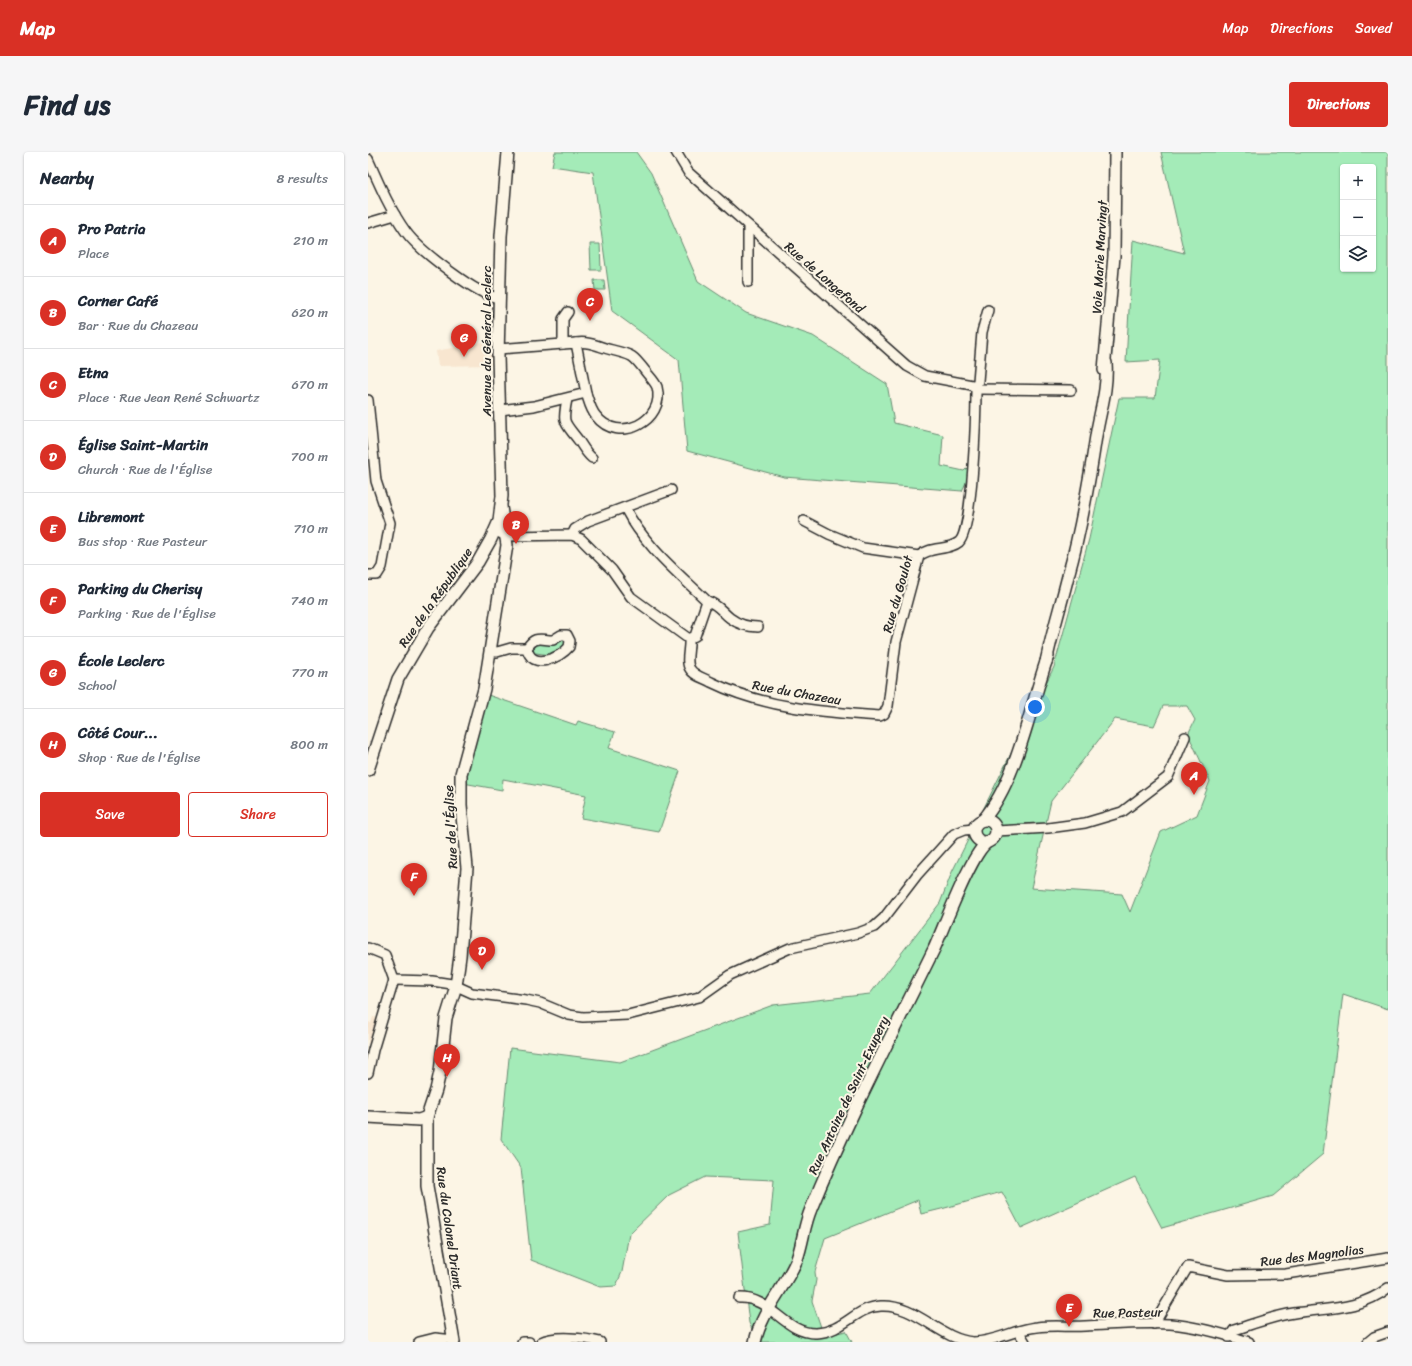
<!DOCTYPE html>
<html lang="en">
<head>
<meta charset="utf-8">
<style>
  :root { --surface:#fff; --page:#f6f6f7; --text:#1f2937; --muted:#747a83; --line:#e0e1e3; --accent:#d93025 }
  body { margin:0; font-family:Sriracha,sans-serif; background:var(--page); color:var(--text) }
  .controls { position:absolute; right:12px; top:12px; display:grid; overflow:hidden; border-radius:4px; box-shadow:0 1px 3px #0004 }
  .controls button { width:36px; height:36px; display:grid; place-items:center; padding:0; border:0; border-bottom:1px solid var(--line); background:var(--surface); color:var(--text); font:20px sans-serif }
  .you { position:absolute; left:667px; top:555px; width:14px; height:14px; margin:-10px; border:3px solid #fff; border-radius:50%; background:#1a73e8; box-shadow:0 0 0 6px #1a73e833 }
  .badge { display:grid; place-items:center; width:26px; height:26px; border-radius:50%; background:var(--accent); color:#fff; font-size:13px; font-weight:700 }
  .pin { position:absolute; translate:-50% -33px; filter:drop-shadow(0 1px 2px #0008) }
  .pin::after { content:''; position:absolute; top:21px; width:14px; height:12px; background:inherit; clip-path:polygon(0 0,100% 0,50% 100%) }
  .list { margin:0; padding:0; list-style:none }
  h2 { display:flex; justify-content:space-between; align-items:center; height:52px; margin:0; padding:0 16px; font-size:17px }
  h2 small { font-size:13px; font-weight:400; color:var(--muted) }
  .list li { display:grid; grid-template-columns:26px 1fr auto; gap:12px; align-items:center; box-sizing:border-box; height:72px; padding:0 16px; border-top:1px solid var(--line) }
  .list b { display:block; font-size:15px; white-space:nowrap }
  .list p { margin:0; font-size:13px; white-space:nowrap; color:var(--muted) }
  .list em { font-size:13px; font-style:normal; color:var(--muted) }
  .actions { display:flex; gap:8px; padding:12px 16px }
  .actions a { flex:1; padding:9px 0; border:1px solid var(--accent); border-radius:4px; text-align:center; font-size:14px; color:var(--accent) }
  .actions .main { background:var(--accent); color:#fff }
  .icon { flex:none; width:22px; height:22px; fill:none; stroke:currentColor; stroke-width:2; stroke-linecap:round; stroke-linejoin:round }
  .map { position:relative; flex:none; width:1020px; height:1190px; overflow:hidden; border-radius:4px }
  header { display:flex; align-items:center; gap:24px; box-sizing:border-box; height:56px; padding:0 20px; background:var(--accent); color:#fff }
  header strong { font-size:19px }
  nav { display:flex; gap:22px; margin-inline-start:auto; font-size:14px }
  .intro { display:flex; align-items:center; justify-content:space-between; box-sizing:border-box; height:96px; padding:0 24px }
  h1 { margin:0; font-size:28px }
  .button { padding:10px 18px; border-radius:4px; background:var(--accent); color:#fff; font-size:14px; font-weight:700 }
  main { display:flex; gap:24px; padding:0 24px }
  aside { flex:1; background:var(--surface); border-radius:4px; box-shadow:0 1px 3px #0004 }
  .map>svg:first-child { display:block }
  .built { fill:#f8e6d0 }
  .green { fill:#a4ebb8; stroke:#688b72; fill-rule:evenodd }
  .lines { fill:none; stroke-linecap:round; stroke-linejoin:round }
  .stream { stroke:#6a95a5; stroke-width:1.5 }
  .minor-casing { stroke:#2b2b2b; stroke-width:12 }
  .major-casing { stroke:#2b2b2b; stroke-width:14 }
  .minor { stroke:#fcf5e5; stroke-width:9 }
  .major { stroke:#fcf5e5; stroke-width:11 }
  .labels { text-anchor:middle; stroke-width:4; stroke-linejoin:round; paint-order:stroke }
  .street-label { font-size:13px; fill:#2b2b2b; stroke:#fcf5e5 }
</style>
</head>
<body>
<header>
<strong>Map</strong>
<nav><a>Map</a><a>Directions</a><a>Saved</a></nav>
</header>
<div class="intro"><h1>Find us</h1><a class="button">Directions</a></div>
<main>
<aside>
<h2>Nearby<small>8 results</small></h2>
<ul class="list">
<li><span class="badge">A</span><div><b>Pro Patria</b><p>Place</p></div><em>210 m</em></li>
<li><span class="badge">B</span><div><b>Corner Café</b><p>Bar · Rue du Chazeau</p></div><em>620 m</em></li>
<li><span class="badge">C</span><div><b>Etna</b><p>Place · Rue Jean René Schwartz</p></div><em>670 m</em></li>
<li><span class="badge">D</span><div><b>Église Saint-Martin</b><p>Church · Rue de l'Église</p></div><em>700 m</em></li>
<li><span class="badge">E</span><div><b>Libremont</b><p>Bus stop · Rue Pasteur</p></div><em>710 m</em></li>
<li><span class="badge">F</span><div><b>Parking du Cherisy</b><p>Parking · Rue de l'Église</p></div><em>740 m</em></li>
<li><span class="badge">G</span><div><b>École Leclerc</b><p>School</p></div><em>770 m</em></li>
<li><span class="badge">H</span><div><b>Côté Cour...</b><p>Shop · Rue de l'Église</p></div><em>800 m</em></li>
</ul>
<div class="actions"><a class="main">Save</a><a>Share</a></div>
</aside>
<div class="map">
<svg width="1020" height="1190" viewBox="0 0 1020 1190">
  <rect width="100%" height="100%" fill="#fcf5e5"/>
  <filter id="ink" filterUnits="userSpaceOnUse"><feTurbulence type="fractalNoise" baseFrequency=".025" numOctaves="2"/><feDisplacementMap in="SourceGraphic" scale="8" xChannelSelector="R" yChannelSelector="G"/><feConvolveMatrix kernelMatrix="1 2 1 2 8 2 1 2 1" color-interpolation-filters="sRGB"/></filter>
  <g filter="url(#ink)">
    <g class="built">
      <path d="M125,188L124,213L70,214L68,199Z"/>
      <path d="M5,865L10,866L2,892H0V870L3,871Z"/>
    </g>
    <g class="green">
      <path d="M187,0H268L283,21L330,129L378,161L445,184L519,232L526,271L575,283L573,314L596,319L610,305L594,339L416,325L319,299L311,208L244,159L225,20L184,14Z"/>
      <path d="M793,0H1020V857L975,842L955,1002L905,1044L794,1076L767,1025L653,1076L634,1040C607,1047 580,1056 553,1062L550,1048L457,1086L447,1120L448,1128L444,1149L456,1184L478,1179L484,1190H390L381,1171L370,1080L402,1073L406,1028L337,1025L301,1043L261,1082L254,1120L248,1134L232,1135L163,1108L153,1016L133,987L142,896L252,910L405,853L502,842L572,751L584,720L686,515L721,387L751,246H787L792,208L758,210L765,88L816,101ZM975,15H1005V117H975ZM795,554H819L827,568L820,582L842,629L829,663L793,680L762,760L754,742L663,736L683,649L747,567L786,574Z"/>
      <path d="M222,92H232L233,118H223Z"/>
      <path d="M226,128H236L237,138H227Z"/>
      <path d="M192,486L199,488L198,495L182,503L168,501L165,504L163,493Z"/>
      <path d="M117,542L208,573L210,569L247,580L241,596L312,619L291,680L213,666L218,643L135,627L134,638L95,631Z"/>
    </g>
    <g class="lines">
      <path class="stream" d="M743,209L748,143"/>
      <g class="minor-casing">
        <g id="minor">
          <path d="M308,0L320,20L539,214L557,224L604,233L608,237"/>
          <path d="M0,7C11,32 22,58 38,80C51,98 111,145 132,146"/>
          <path d="M0,71L27,63"/>
          <path d="M380,74V130"/>
          <path d="M208,191C223,189 231,195 244,198C265,203 265,203 278,220C282,225 287,230 289,235C298,269 250,293 228,264C222,257 221,249 218,241"/>
          <path d="M195,192V167L200,160"/>
          <path d="M130,197L208,191L218,241L166,254L132,258"/>
          <path d="M607,235L610,229L614,180L620,158"/>
          <path d="M608,237L703,238"/>
          <path d="M199,247C194,273 196,269 211,289C215,295 218,301 224,306"/>
          <path d="M0,248L8,329L22,371L14,415L9,423H0"/>
          <path d="M257,356C276,393 309,420 339,449C350,452 354,460 362,466C370,472 380,475 390,475"/>
          <path d="M436,369L461,382L495,396L551,404"/>
          <path d="M132,381L139,384L204,383L213,387L244,418L263,445L321,487C322,496 317,510 322,517C326,524 336,526 343,530C396,556 454,560 512,564L516,562L520,554L528,490L551,404C562,394 580,399 591,390C605,378 608,260 608,237"/>
          <path d="M204,383L207,377L220,369L303,338"/>
          <path d="M193,483H199L202,489L201,495C192,506 163,519 159,496C167,483 173,488 185,488Z"/>
          <path d="M321,487L327,484L339,449"/>
          <path d="M123,499L129,500L143,496H159"/>
          <path d="M628,679L680,676L717,671L754,660L800,625L817,585"/>
          <path d="M0,796L17,803L26,828"/>
          <path d="M26,828L64,829L84,832L104,841L158,848L172,851L201,863L215,865L260,863L331,845L362,823L422,796L490,781L506,775L516,766L549,723L586,682L596,678L606,677"/>
          <path d="M0,921L5,898L26,828"/>
          <path d="M371,1146C402,1144 417,1182 448,1181C476,1180 487,1155 513,1154C548,1152 571,1187 605,1190C628,1190 647,1177 669,1175C685,1173 701,1175 717,1174C745,1173 774,1170 802,1172C828,1174 856,1182 881,1190"/>
          <path d="M786,1172L820,1115L860,1123L918,1122L1020,1106"/>
          <path d="M651,1180L657,1190"/>
          <path d="M861,1185L866,1178C885,1172 905,1164 926,1161C959,1156 992,1158 1020,1136"/>
          <path d="M51,1190L67,1186L86,1188"/>
          <path d="M154,1190H161"/>
          <path d="M173,1190C186,1183 218,1186 232,1190"/>
          <path d="M1000,1190L1006,1185L1020,1180"/>
        </g>
      </g>
      <g class="major-casing">
        <g id="major">
          <path d="M736,218L746,104L747,0"/>
          <path d="M678,510C684,481 693,453 700,424C713,378 721,331 728,284C732,259 740,237 738,211"/>
          <path d="M0,618L30,527L60,476L110,410L123,387L131,369L134,344L130,204L133,84L140,0"/>
          <circle cx="617" cy="679" r="11"/>
          <path d="M615,668C650,627 662,554 680,504"/>
          <path d="M0,965L51,968L59,965"/>
          <path d="M86,1190L59,1034V965L68,938L72,920L78,866L88,834L92,804L99,716L93,653V622L116,537L139,393L133,355"/>
          <path d="M387,1190C394,1158 417,1136 429,1107C435,1090 436,1073 443,1057C479,968 524,883 566,797C576,775 604,699 620,690"/>
        </g>
      </g>
      <use href="#minor" class="minor"/>
      <use href="#major" class="major"/>
    </g>
  </g>
  <g class="labels">
    <g class="street-label">
      <text transform="translate(731 105) rotate(-87)" y="5">Voie Marie Marvingt</text>
      <text transform="translate(457 125) rotate(41)" y="5">Rue de Longefond</text>
      <text transform="translate(118 189) rotate(-90)" y="5">Avenue du Général Leclerc</text>
      <text transform="translate(529 442) rotate(-74)" y="5">Rue du Goulot</text>
      <text transform="translate(67 445) rotate(-55)" y="5">Rue de la République</text>
      <text transform="translate(429 540) rotate(10)" y="5">Rue du Chazeau</text>
      <text transform="translate(82 675) rotate(-93)" y="5">Rue de l'Église</text>
      <text transform="translate(480 943) rotate(-65)" y="5">Rue Antoine de Saint-Exupery</text>
      <text transform="translate(82 1076) rotate(82)" y="5">Rue du Colonel Driant</text>
      <text transform="translate(944 1103) rotate(-7)" y="5">Rue des Magnolias</text>
      <text transform="translate(760 1160) rotate(-1)" y="5">Rue Pasteur</text>
    </g>
  </g>
</svg>
<div class="controls">
<button>+</button>
<button>−</button>
<button><svg class="icon" aria-label="layers" viewBox="0 0 24 24"><path d="M12 4l9 5-9 5-9-5zM3 14l9 5 9-5"/></svg></button>
</div>
<div class="you"></div>
<div class="pin badge" style="left:826px;top:643px">A</div>
<div class="pin badge" style="left:148px;top:392px">B</div>
<div class="pin badge" style="left:222px;top:169px">C</div>
<div class="pin badge" style="left:114px;top:818px">D</div>
<div class="pin badge" style="left:701px;top:1175px">E</div>
<div class="pin badge" style="left:46px;top:744px">F</div>
<div class="pin badge" style="left:96px;top:205px">G</div>
<div class="pin badge" style="left:79px;top:925px">H</div>
</div>
</main>
</body>
</html>
